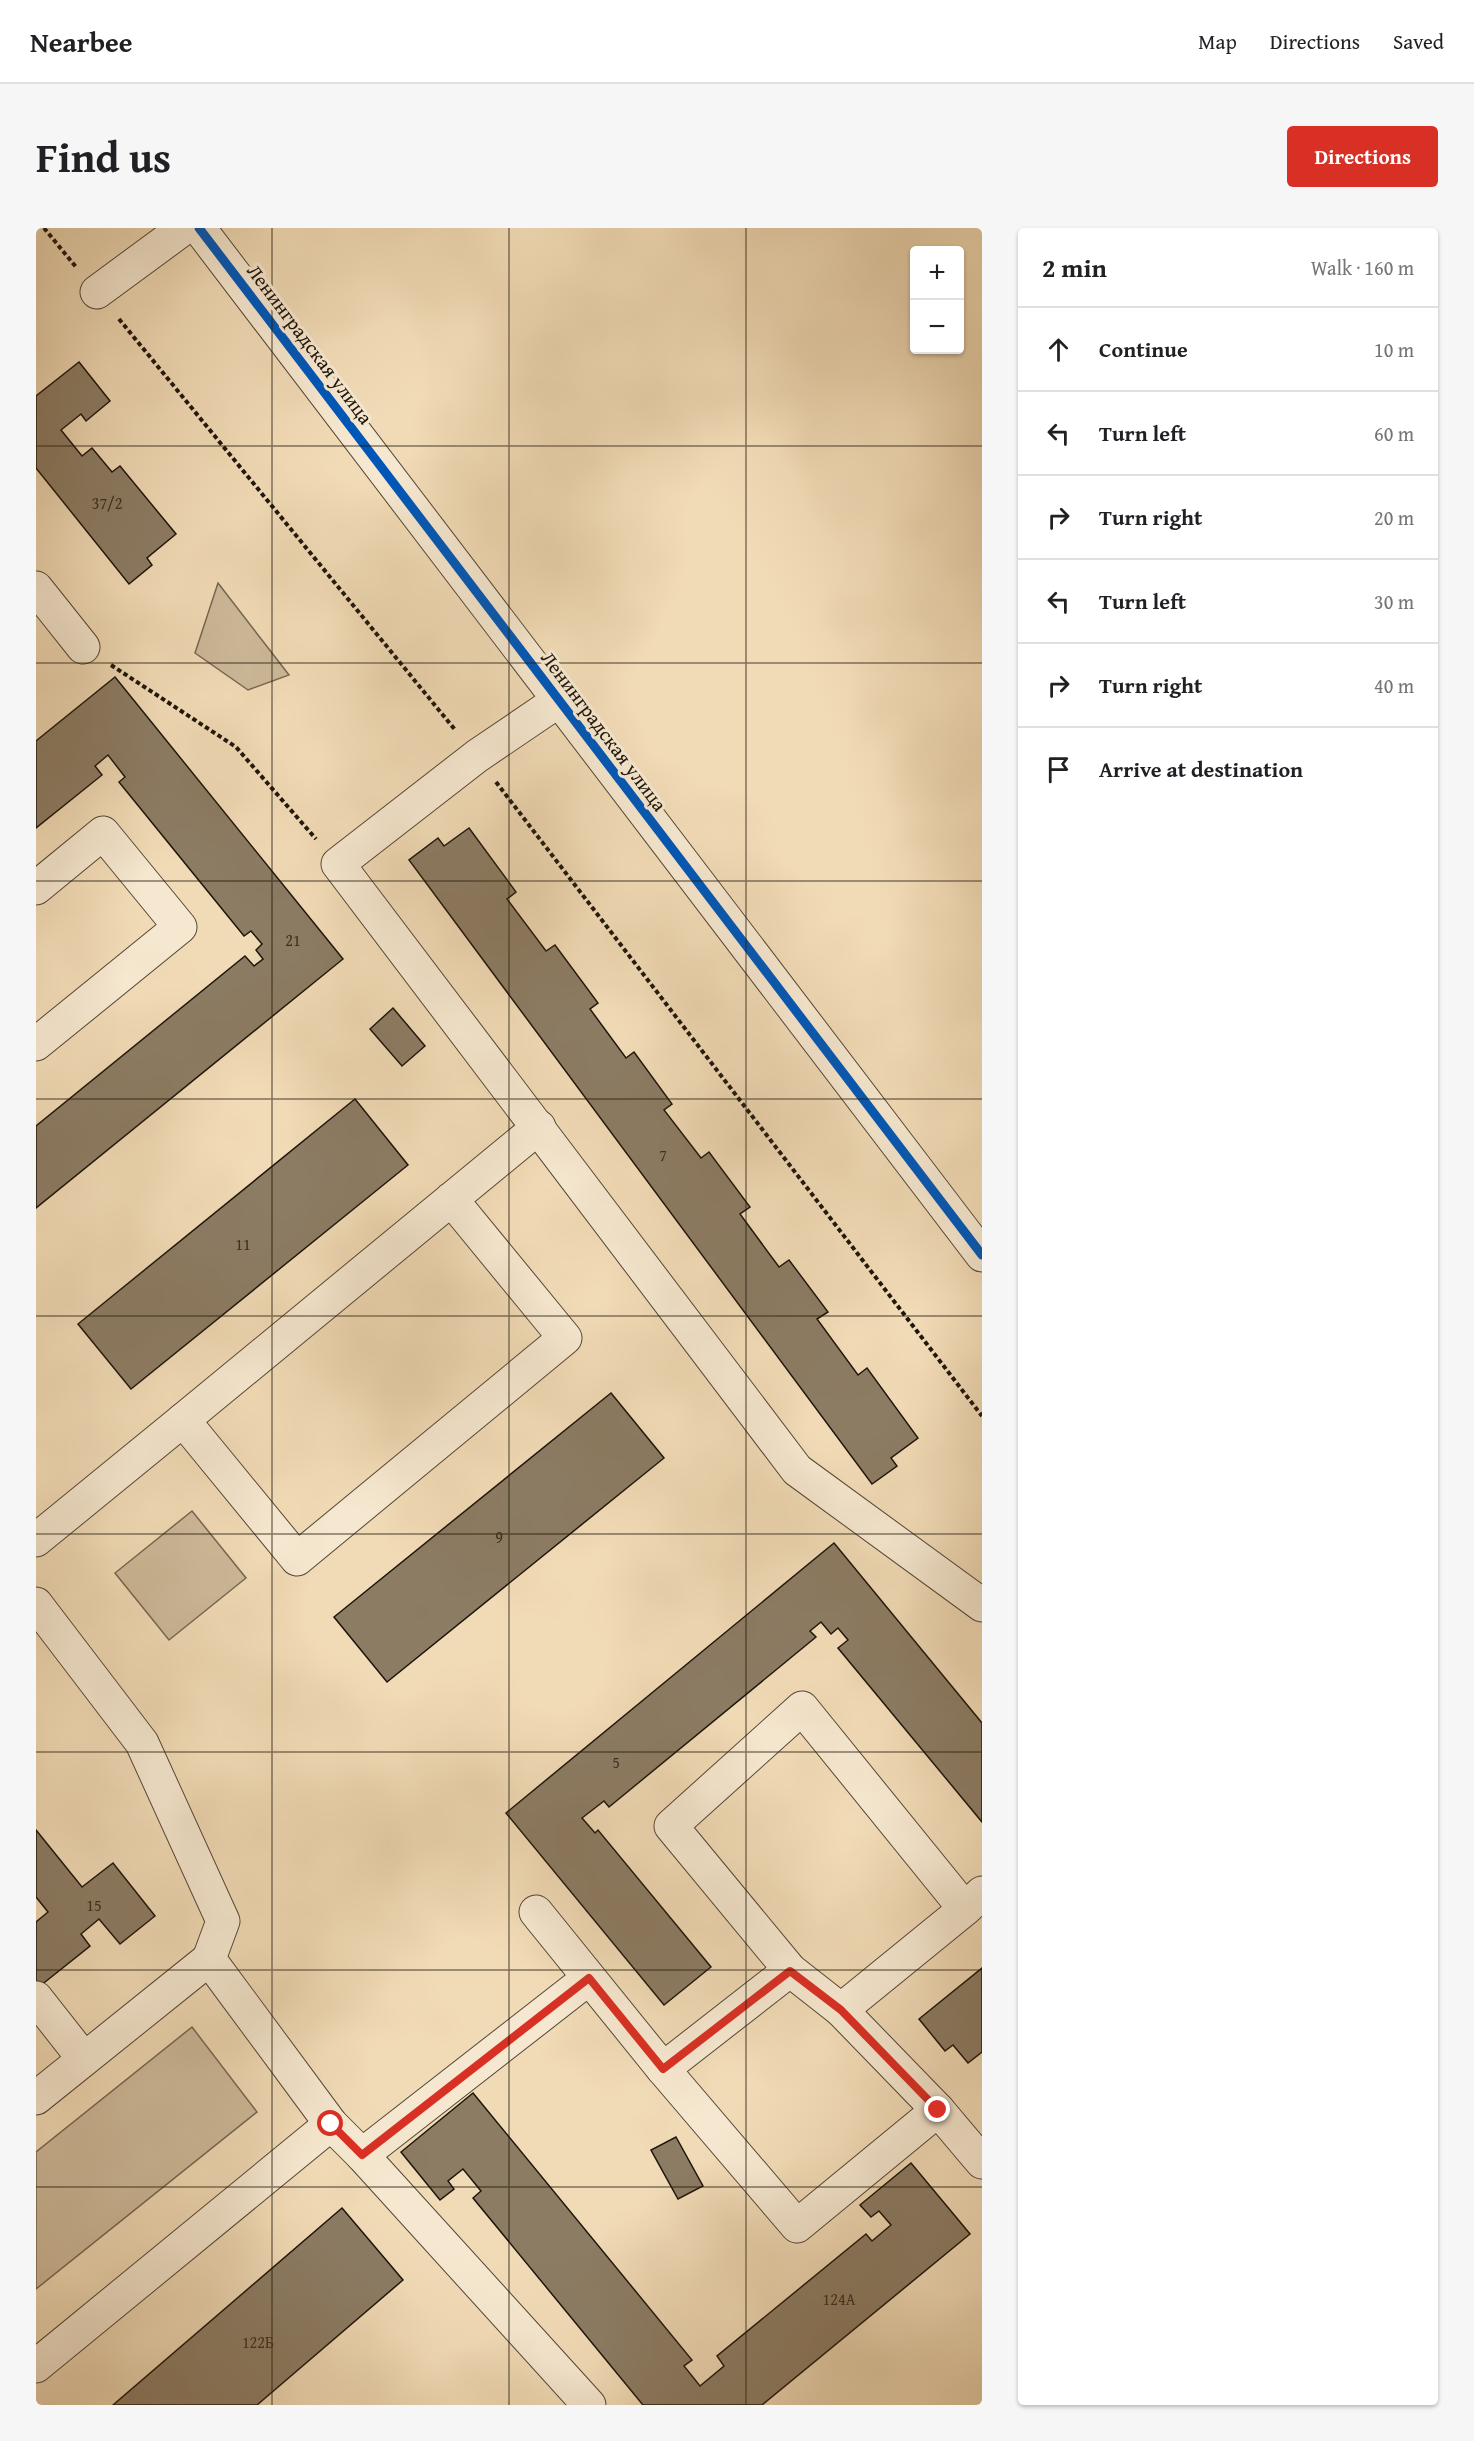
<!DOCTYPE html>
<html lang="en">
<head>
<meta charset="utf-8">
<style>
  :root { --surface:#fff; --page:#f6f6f6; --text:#202124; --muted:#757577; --line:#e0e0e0; --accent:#d93025 }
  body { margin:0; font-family:"Gentium Book Plus",serif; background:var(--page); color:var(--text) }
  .controls { position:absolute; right:18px; top:18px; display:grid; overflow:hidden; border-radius:6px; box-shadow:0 2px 4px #0004 }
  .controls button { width:54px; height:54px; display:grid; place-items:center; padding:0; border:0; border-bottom:2px solid var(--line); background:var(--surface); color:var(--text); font:30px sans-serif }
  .stop { position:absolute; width:18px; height:18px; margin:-14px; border:4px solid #d93025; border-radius:50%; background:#fff }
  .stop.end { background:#d93025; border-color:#fff; box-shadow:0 2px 6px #0008 }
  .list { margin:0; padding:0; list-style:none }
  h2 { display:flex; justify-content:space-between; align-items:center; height:78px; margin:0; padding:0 24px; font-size:26px }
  h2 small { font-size:20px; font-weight:400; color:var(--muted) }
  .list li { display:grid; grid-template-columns:39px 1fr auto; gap:18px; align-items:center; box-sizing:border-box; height:84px; padding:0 24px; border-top:2px solid var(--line) }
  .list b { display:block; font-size:22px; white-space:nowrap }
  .list em { font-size:20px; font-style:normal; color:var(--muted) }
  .icon { flex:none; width:33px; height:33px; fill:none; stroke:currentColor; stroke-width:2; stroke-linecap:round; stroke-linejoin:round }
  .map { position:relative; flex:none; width:946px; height:2177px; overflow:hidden; border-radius:6px }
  header { display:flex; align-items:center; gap:36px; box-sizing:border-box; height:84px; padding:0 30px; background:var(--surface); border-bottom:2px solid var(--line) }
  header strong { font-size:28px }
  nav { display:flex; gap:33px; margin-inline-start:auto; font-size:21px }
  .intro { display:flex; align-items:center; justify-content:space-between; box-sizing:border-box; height:144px; padding:0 36px }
  h1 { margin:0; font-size:42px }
  .button { padding:15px 27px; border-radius:6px; background:var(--accent); color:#fff; font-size:21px; font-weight:700 }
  main { display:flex; gap:36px; padding:0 36px }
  aside { flex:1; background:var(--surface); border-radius:6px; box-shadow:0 2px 4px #0004 }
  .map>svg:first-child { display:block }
  .green { fill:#cdb999; stroke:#766752; stroke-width:1.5 }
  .building { fill:#8c7c64; stroke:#1f150b; stroke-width:1.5 }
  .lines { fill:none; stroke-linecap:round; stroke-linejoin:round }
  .minor-casing { stroke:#544636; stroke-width:35 }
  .path { stroke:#1f150b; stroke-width:4; stroke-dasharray:4.5 3; stroke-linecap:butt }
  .minor { stroke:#f6e8d0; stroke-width:33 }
  .cycleway-casing { stroke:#f6e8d0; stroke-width:13 }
  .cycleway { stroke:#0057b8; stroke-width:9 }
  .route { stroke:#d93025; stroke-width:8 }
  .grid { fill:none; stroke:#1f150b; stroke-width:1.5; stroke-opacity:0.55 }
  .labels { text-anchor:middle; stroke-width:6; stroke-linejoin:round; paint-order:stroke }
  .number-label { font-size:16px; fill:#3a2f21 }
  .street-label { font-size:20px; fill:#1f150b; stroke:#f6e8d0 }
</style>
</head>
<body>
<header>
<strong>Nearbee</strong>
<nav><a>Map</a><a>Directions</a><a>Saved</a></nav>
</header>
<div class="intro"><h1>Find us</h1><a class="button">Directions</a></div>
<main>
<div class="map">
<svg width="946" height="2177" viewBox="0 0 946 2177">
  <rect width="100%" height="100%" fill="#f1dbb6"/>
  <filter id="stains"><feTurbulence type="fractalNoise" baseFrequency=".00333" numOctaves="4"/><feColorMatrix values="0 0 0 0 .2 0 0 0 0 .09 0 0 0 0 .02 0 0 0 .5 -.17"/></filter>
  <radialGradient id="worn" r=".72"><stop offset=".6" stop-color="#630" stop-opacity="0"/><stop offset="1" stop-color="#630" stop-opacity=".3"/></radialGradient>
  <g class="green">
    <path d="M182,355L253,447L212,462L159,425Z"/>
    <path d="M156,1283L210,1350L133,1412L79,1345Z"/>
    <path d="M156,1799L221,1884L0,2061V1924Z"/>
  </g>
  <g class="building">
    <path d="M43,134L74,173L50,193L45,186L25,202L46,228L56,220L76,244L84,238L140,306L111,330L116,337L93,356L0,240V168Z"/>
    <path d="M79,449L307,731L0,980V898L209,728L218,738L227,731L220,722L226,716L215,703L208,708L83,554L89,549L72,527L59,538L66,547L0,600V513Z"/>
    <path d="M433,600L480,664L471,671L510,723L519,717L562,775L554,781L590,830L598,824L636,876L628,882L665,930L673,924L714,979L704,986L743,1039L753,1032L792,1084L781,1091L822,1147L831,1140L882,1210L855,1230L861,1238L836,1256L373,632L402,610L408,618Z"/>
    <path d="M357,780L389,818L366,838L334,801Z"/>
    <path d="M319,871L372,937L95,1161L42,1096Z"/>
    <path d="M575,1165L628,1230L351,1454L298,1389Z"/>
    <path d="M798,1315L946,1495V1594L802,1420L812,1412L802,1400L795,1406L785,1394L774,1403L780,1409L573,1579L568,1573L546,1590L559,1605L562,1602L675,1739L628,1777L470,1585Z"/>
    <path d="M0,1602L46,1659L77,1635L119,1688L84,1716L63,1691L45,1706L54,1718L4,1758L0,1753V1694L12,1684L0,1669Z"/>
    <path d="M946,1740V1824L932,1835L917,1817L909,1823L883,1791Z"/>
    <path d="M437,1865L656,2132L648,2138L664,2158L688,2138L681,2128L830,2006L836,2013L855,1997L843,1983L835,1989L824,1977L875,1935L934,2006L726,2177H607L437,1970L445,1963L427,1941L412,1953L418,1961L404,1972L365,1924Z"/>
    <path d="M640,1909L667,1958L642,1971L615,1922Z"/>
    <path d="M306,1980L367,2052L221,2177H77Z"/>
  </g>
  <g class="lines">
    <g class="minor-casing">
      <g id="minor">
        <path d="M163,0L946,1027"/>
        <path d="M61,64L148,0"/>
        <path d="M0,360L47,419"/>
        <path d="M522,473L441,528L302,636L761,1242L946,1377"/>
        <path d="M0,660L67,605L144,699L0,816"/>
        <path d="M415,971L529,1110L261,1331L147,1192L503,899"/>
        <path d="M0,1312L147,1192"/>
        <path d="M0,1376L106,1515L187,1693L173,1731L295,1896L326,1927L553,2177"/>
        <path d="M929,1681L766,1480L635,1598L754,1742L805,1782L929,1681L946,1665"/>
        <path d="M500,1684L627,1841L754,1742"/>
        <path d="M0,1770L48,1831"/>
        <path d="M805,1782L902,1882L946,1934"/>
        <path d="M627,1841L761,1998L902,1882"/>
        <path d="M0,1870L173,1731"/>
        <path d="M326,1927L553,1750"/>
        <path d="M0,2138L295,1896"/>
      </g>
    </g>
    <g class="path">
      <path d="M8,0L40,39"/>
      <path d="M83,91L420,503"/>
      <path d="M75,437L200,519L280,611"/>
      <path d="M460,554L946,1188"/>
    </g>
    <use href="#minor" class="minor"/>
    <g class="cycleway-casing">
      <path id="cycleway" d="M163,0L946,1027"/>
    </g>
    <use href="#cycleway" class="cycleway"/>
  </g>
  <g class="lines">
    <path class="route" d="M295,1896L326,1927L553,1750L627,1841L754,1743L805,1782L902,1882"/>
  </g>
  <path class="grid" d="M236,0V2177M473,0V2177M710,0V2177M0,218H946M0,435H946M0,653H946M0,871H946M0,1088H946M0,1306H946M0,1524H946M0,1742H946M0,1959H946"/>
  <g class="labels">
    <g class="number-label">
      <text x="71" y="281">37/2</text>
      <text x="257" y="718">21</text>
      <text x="627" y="933">7</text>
      <text x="207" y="1022">11</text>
      <text x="463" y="1315">9</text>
      <text x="580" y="1540">5</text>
      <text x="58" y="1683">15</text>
      <text x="803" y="2077">124А</text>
      <text x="222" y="2120">122Б</text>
    </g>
    <g class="street-label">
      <text transform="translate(274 116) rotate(53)" y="7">Ленинградская улица</text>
      <text transform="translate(568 503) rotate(53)" y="7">Ленинградская улица</text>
    </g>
  </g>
  <rect width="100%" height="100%" filter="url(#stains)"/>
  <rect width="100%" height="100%" fill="url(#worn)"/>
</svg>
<div class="controls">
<button>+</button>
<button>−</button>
</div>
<div class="stop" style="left:295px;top:1896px"></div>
<div class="stop end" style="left:902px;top:1882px"></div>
</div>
<aside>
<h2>2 min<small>Walk · 160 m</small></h2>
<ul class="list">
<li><svg class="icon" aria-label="ahead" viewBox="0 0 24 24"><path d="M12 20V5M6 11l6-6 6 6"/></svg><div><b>Continue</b></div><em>10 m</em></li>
<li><svg class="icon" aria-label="left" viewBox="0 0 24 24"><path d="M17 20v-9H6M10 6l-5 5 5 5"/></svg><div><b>Turn left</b></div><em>60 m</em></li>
<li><svg class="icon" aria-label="right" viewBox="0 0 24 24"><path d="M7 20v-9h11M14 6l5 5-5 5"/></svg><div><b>Turn right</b></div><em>20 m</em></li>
<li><svg class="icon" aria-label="left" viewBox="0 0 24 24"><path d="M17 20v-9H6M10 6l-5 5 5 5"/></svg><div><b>Turn left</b></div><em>30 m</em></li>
<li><svg class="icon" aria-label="right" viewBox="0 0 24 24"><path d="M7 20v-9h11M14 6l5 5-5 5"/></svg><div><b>Turn right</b></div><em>40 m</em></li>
<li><svg class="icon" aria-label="arrive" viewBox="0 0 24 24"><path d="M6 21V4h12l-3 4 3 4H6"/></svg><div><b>Arrive at destination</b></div></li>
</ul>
</aside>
</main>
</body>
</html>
